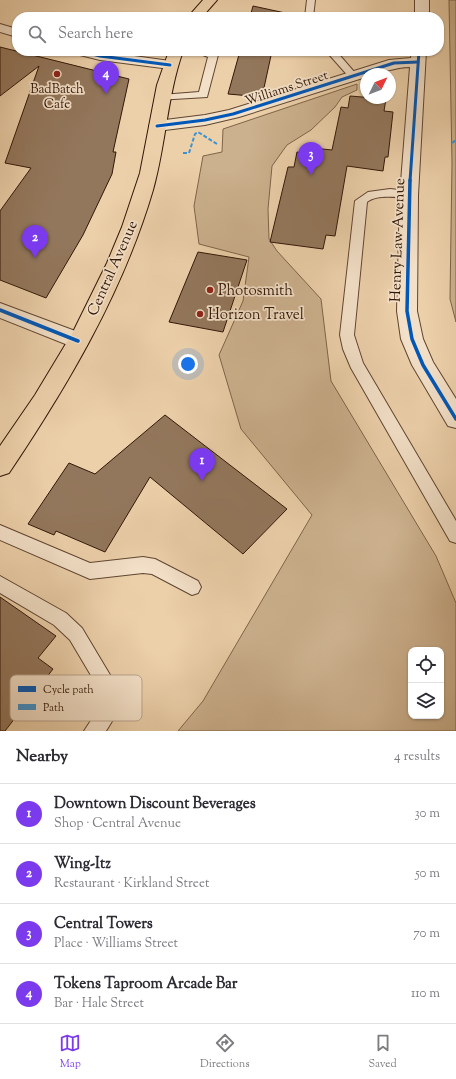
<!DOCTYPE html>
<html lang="en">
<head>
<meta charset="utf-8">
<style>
  :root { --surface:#fff; --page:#f7f7f7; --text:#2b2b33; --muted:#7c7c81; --line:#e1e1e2; --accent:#7c3aed }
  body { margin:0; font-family:"Sorts Mill Goudy",serif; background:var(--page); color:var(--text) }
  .controls { position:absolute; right:12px; bottom:12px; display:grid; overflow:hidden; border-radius:8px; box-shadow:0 1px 3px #0004 }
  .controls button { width:36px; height:36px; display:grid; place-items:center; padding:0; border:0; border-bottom:1px solid var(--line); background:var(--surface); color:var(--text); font:20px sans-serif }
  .compass { position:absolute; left:360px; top:68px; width:36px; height:36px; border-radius:50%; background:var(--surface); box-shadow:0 1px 3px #0004; rotate:47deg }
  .you { position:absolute; left:188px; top:364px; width:14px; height:14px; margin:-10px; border:3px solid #fff; border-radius:50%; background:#1a73e8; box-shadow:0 0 0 6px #1a73e833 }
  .badge { display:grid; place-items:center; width:26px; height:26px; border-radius:50%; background:var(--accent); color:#fff; font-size:13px; font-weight:700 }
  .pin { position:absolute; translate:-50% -33px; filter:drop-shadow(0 1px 2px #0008) }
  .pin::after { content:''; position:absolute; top:21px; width:14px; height:12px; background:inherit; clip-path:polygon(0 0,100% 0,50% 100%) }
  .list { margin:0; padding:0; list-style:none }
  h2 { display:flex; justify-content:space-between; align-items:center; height:52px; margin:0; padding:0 16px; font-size:17px }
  h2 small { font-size:13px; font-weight:400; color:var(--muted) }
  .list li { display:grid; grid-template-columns:26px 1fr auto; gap:12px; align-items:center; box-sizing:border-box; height:60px; padding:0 16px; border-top:1px solid var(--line) }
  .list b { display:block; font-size:15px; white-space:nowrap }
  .list p { margin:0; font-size:13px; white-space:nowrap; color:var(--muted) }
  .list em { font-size:13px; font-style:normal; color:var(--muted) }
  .icon { flex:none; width:22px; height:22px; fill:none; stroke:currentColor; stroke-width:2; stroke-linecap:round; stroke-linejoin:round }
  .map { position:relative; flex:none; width:456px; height:731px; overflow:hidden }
  .search { position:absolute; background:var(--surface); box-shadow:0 1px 3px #0004; left:12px; right:12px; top:12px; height:44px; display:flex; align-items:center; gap:10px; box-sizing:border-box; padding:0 14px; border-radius:16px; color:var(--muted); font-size:15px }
  .sheet { height:292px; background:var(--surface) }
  nav { display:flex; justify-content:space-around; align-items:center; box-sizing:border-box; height:56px; border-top:1px solid var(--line); background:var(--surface); font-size:11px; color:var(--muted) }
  nav a { display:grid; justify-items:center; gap:2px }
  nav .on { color:var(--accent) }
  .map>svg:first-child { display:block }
  .green { fill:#ccb18e; stroke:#7f644a; fill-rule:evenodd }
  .building { fill:#93775c; stroke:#321707 }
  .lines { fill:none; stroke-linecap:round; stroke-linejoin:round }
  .lane-casing { stroke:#604530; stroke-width:2 }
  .street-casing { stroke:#604530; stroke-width:2 }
  .primary-casing { stroke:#321707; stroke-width:2 }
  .lane { fill:#f3e0c8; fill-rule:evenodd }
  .street { fill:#f3e0c8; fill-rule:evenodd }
  .primary { fill:#ecd0aa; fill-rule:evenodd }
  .quiet { stroke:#3d93d1; stroke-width:2; stroke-dasharray:4 2; stroke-linecap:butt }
  .cycleway-far1-casing { stroke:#f3e0c8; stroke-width:5 }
  .cycleway-casing { stroke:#f3e0c8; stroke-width:6 }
  .cycleway-far1 { stroke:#0057b8; stroke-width:3 }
  .cycleway { stroke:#0057b8; stroke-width:3.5 }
  .poi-dot { fill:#8f2418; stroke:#f3e0c8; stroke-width:1.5 }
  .labels { text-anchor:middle; stroke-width:3.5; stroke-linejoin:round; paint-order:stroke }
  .far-street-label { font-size:13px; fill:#321707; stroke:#f3e0c8 }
  .far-poi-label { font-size:13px; fill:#321707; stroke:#f3e0c8 }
  .street-label { font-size:15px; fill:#321707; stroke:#f3e0c8 }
  .poi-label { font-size:15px; fill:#321707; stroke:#f3e0c8; text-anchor:start }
  .key { fill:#f3e0c8; stroke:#b9a48e; stroke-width:1 }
  .key-label { font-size:11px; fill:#321707 }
</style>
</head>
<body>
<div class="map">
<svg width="456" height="731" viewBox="0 0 456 731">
  <rect width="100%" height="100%" fill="#ecd0aa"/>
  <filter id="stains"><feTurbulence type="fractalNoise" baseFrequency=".005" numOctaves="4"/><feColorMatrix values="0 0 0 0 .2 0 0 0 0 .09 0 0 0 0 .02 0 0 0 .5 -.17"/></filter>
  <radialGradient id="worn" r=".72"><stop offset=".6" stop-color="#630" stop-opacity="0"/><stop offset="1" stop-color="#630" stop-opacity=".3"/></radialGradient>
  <g class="green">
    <path d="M449,0H456V322L450,299L452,163Z"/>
    <path d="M357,84V90L342,97L335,107L311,130L287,145L272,166L268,209L269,239L277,251L321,299L331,381L436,556L456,603V731H178L203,701L312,515L241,429L219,355L243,301L249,257L199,244L194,206L203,156L222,152L223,129ZM411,650H441V716H411Z"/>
  </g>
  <g class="building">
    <path d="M253,6L290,14L287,17H250Z"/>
    <path d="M0,47L129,79L113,152H116L112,174L83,235L46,298L0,280V211L31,168L5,163L39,66L0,96Z"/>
    <path d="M240,51H272L262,97L228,94Z"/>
    <path d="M350,96L386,99L384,111L393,112L388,157H385L383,171L347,166L335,236L326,235L323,249L270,242L288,167H294L297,152L311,154L313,148L332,150L341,107L348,108Z"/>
    <path d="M198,252L247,260L223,332L169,322Z"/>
    <path d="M165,415L287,509L243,554L150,477L105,552L56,531L54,535L28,524L69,463L95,474Z"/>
    <path d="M0,597L56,636L38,658L53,669L5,731H0Z"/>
  </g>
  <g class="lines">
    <g class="lane-casing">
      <g id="lane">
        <path d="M307,0H315L313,17H305Z"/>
        <path d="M193,51H209L218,55L207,97L157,100L156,98L157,96L161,95L199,92L208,57Z"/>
        <path d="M326,51H336L356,74L358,76L356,78H350Z"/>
        <path d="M390,189L409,191L415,195C410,202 382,191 367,202L354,335L363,363L456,521V543L450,541L351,368L343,349L340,335L355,201L368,192Z"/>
        <path d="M0,525L90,563L143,557L155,559L198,581L201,587L198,593L192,595L152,574L143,573L90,579L0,540Z"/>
        <path d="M0,576L66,613L82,628L125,700L106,731H84L105,699L70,640L54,625L0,593Z"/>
      </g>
    </g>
    <g class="street-casing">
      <g id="street">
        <rect x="415" y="0" width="14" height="17"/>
        <path d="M0,24L17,29V37L0,32Z"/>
        <path d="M74,51H98L170,61L175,62L177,65L175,68L170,69L100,60L76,54Z"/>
        <path d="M412,51H426L418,195L417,311L423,339L433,362L456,399V428L448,426L412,365L401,339L397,311L400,195L410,67C395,67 381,74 366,74V77L239,117L205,125L157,131L151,129L149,126L151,123L157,121L205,115L229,110L389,60L411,58Z"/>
        <path d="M0,303L86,335L89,341L86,347L78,349L0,318Z"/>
      </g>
    </g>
    <g class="primary-casing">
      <g id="primary">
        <path d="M203,0H217L202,17H188Z"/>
        <path d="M169,51H183C167,96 166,144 153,190C123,292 68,385 9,473L0,476V446L35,395L73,332L107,263L122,227L140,173L157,85Z"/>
      </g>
    </g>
    <use href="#lane" class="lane"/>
    <use href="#street" class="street"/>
    <use href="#primary" class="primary"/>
    <g class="quiet">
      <path d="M452,143L456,140"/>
      <path d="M183,153H189L195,134L198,132L217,144"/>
    </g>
    <g class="cycleway-far1-casing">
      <g id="cycleway-far1">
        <path d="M81,51L100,56L170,65"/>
        <path d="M157,126L205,120L233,114L394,63L418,62"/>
        <path d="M410,181L419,51"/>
      </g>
    </g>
    <g class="cycleway-casing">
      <g id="cycleway">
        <path d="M410,180L407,311L412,339L423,365L456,419"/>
        <path d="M0,310L78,341"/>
      </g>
    </g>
    <use href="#cycleway-far1" class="cycleway-far1"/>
    <use href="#cycleway" class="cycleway"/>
  </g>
  <g class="poi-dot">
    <circle cx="57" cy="74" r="4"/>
    <circle cx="210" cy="290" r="4"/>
    <circle cx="200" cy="314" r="4"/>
  </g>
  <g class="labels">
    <g class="far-street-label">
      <text transform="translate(286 87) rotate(-18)" y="5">Williams Street</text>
    </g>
    <g class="far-poi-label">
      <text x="57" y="93">BadBatch<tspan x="57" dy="15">Cafe</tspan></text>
    </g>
    <g class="street-label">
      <text transform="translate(397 240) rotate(-88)" y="5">Henry Law Avenue</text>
      <text transform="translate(112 268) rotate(-66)" y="5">Central Avenue</text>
    </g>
    <g class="poi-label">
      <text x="218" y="295">Photosmith</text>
      <text x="208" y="319">Horizon Travel</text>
    </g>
  </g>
  <rect x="10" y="675" width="132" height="46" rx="6" class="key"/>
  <rect x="18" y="686" width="18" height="6" fill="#0057b8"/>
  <rect x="18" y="704" width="18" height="6" fill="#3d93d1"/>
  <g class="key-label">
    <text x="43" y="693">Cycle path</text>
    <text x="43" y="711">Path</text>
  </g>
  <rect width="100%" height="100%" filter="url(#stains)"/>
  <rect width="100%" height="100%" fill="url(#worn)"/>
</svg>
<div class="controls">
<button><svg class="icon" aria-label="locate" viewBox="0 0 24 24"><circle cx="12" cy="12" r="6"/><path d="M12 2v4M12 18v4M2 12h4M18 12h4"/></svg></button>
<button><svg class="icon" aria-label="layers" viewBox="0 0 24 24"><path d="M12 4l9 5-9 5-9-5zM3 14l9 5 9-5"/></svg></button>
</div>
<svg class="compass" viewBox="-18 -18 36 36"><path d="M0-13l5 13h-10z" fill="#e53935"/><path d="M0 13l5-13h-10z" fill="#7c7c81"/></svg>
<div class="you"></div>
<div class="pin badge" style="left:202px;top:481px">1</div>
<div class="pin badge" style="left:35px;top:258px">2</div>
<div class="pin badge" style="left:311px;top:175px">3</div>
<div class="pin badge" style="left:106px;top:94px">4</div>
<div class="search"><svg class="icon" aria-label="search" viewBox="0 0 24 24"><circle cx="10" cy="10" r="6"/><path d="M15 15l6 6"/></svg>Search here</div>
</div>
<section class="sheet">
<h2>Nearby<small>4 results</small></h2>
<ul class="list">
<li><span class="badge">1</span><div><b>Downtown Discount Beverages</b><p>Shop · Central Avenue</p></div><em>30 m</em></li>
<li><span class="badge">2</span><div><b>Wing-Itz</b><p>Restaurant · Kirkland Street</p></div><em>50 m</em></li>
<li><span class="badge">3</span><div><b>Central Towers</b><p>Place · Williams Street</p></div><em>70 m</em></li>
<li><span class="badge">4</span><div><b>Tokens Taproom Arcade Bar</b><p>Bar · Hale Street</p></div><em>110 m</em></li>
</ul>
</section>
<nav>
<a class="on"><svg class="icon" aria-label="map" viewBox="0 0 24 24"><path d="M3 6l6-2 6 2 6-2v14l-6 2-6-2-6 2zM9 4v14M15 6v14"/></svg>Map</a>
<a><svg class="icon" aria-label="directions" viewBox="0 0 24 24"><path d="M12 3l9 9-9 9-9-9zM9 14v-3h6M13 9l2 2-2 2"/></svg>Directions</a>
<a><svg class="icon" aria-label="saved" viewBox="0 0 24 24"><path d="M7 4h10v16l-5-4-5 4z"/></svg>Saved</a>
</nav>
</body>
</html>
